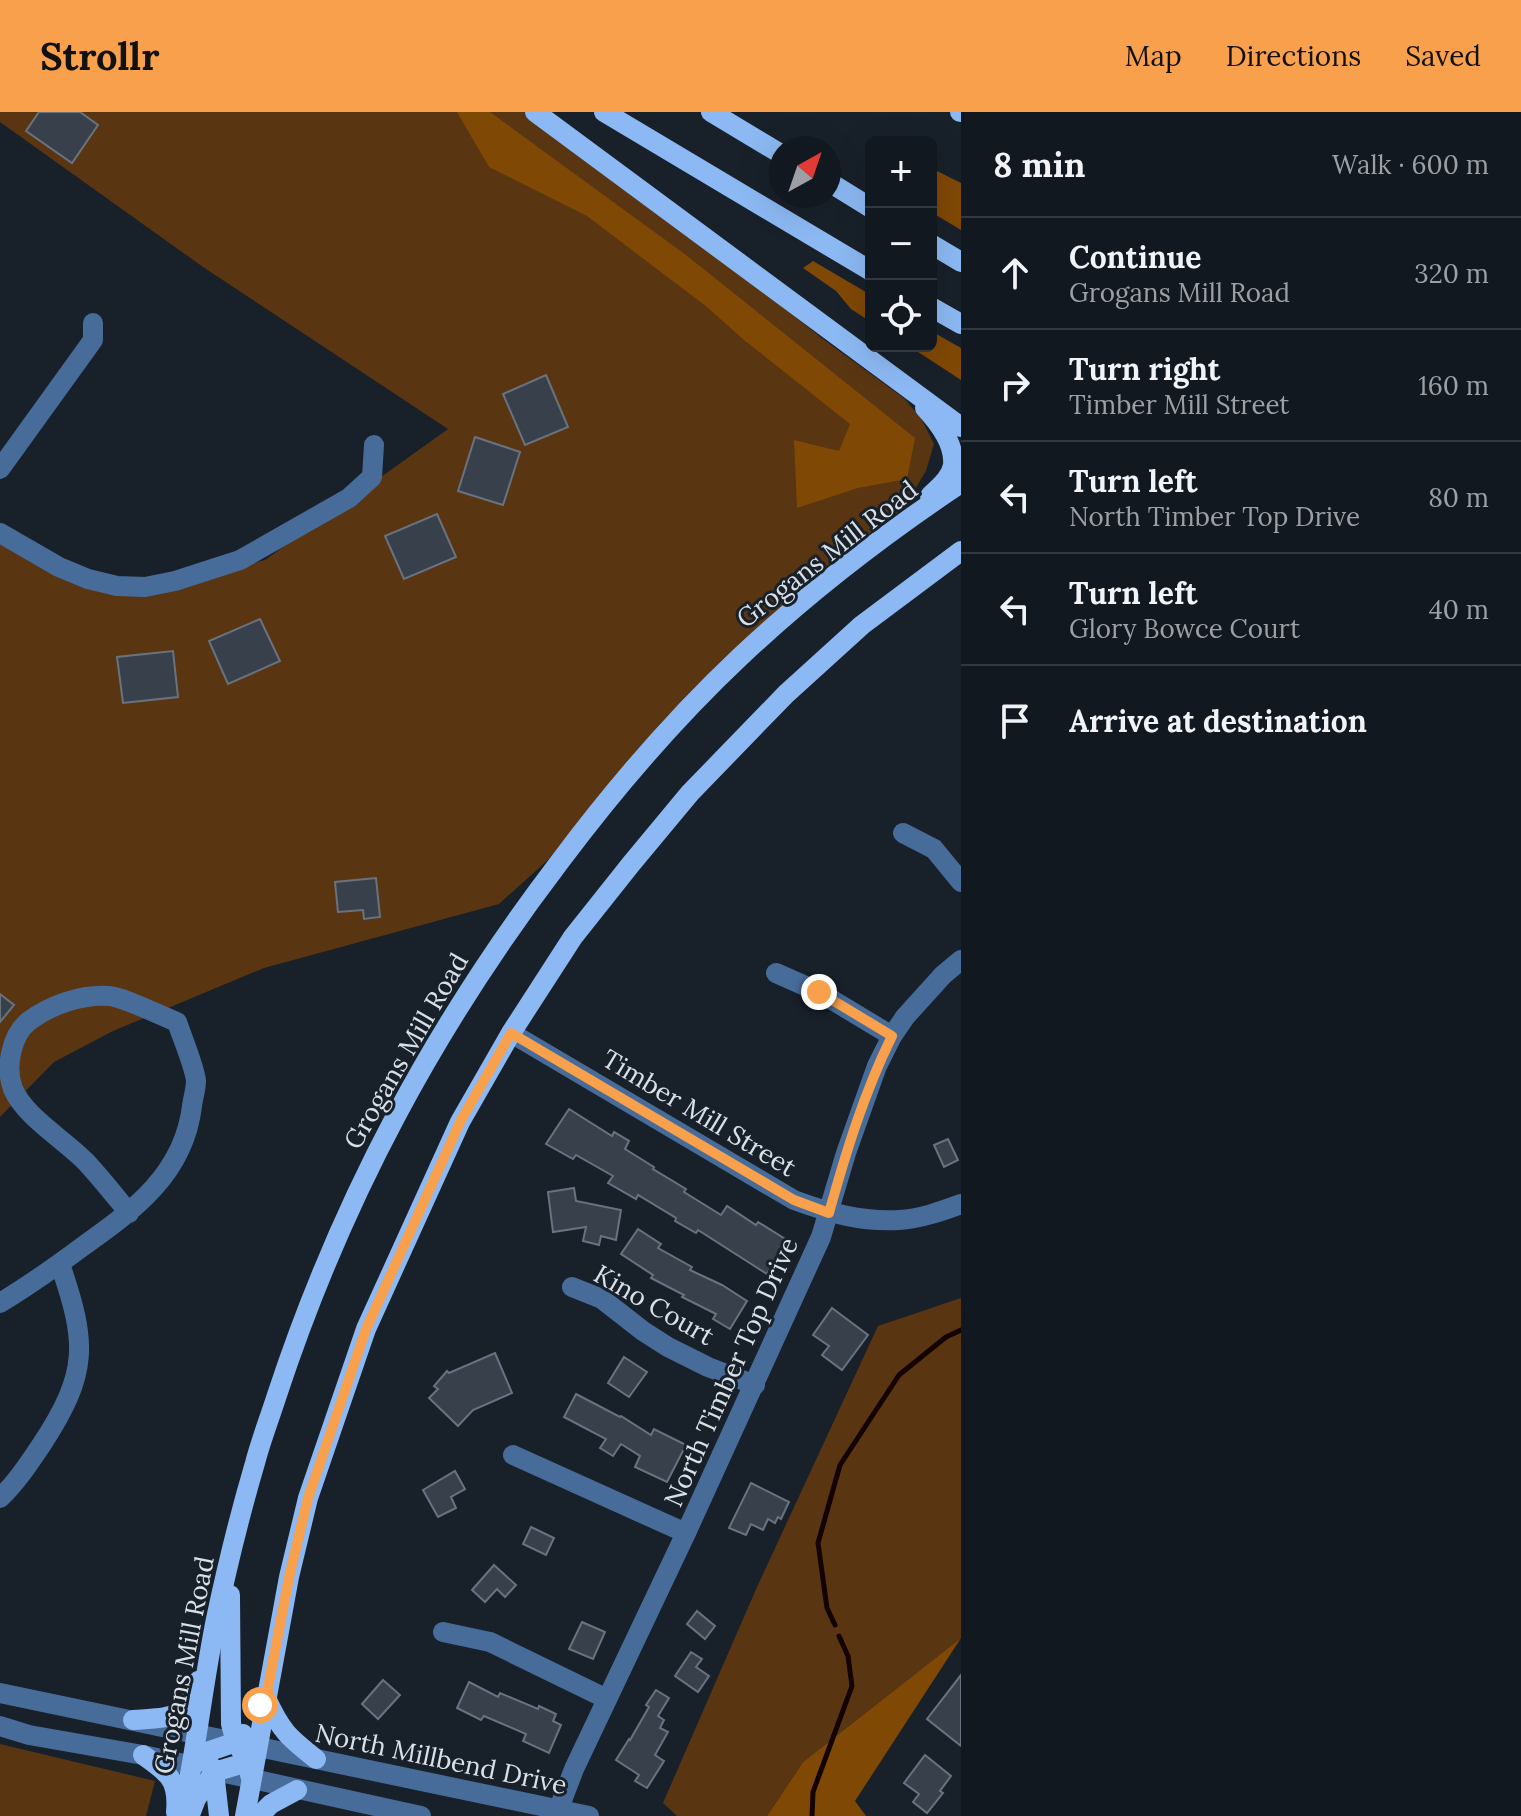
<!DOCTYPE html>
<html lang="en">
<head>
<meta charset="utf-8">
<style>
  :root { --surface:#121820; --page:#1b2129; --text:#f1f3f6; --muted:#9ca0a5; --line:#31373e; --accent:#f8a04b }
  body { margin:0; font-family:Lora,serif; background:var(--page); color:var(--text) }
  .controls { position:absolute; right:24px; top:24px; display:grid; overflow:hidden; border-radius:12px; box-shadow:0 8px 32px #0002 }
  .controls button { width:72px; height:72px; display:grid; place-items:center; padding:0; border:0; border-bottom:2px solid var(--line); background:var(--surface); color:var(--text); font:40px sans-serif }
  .compass { position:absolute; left:769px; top:24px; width:72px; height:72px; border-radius:50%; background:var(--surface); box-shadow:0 8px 32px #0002; rotate:40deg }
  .stop { position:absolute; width:24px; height:24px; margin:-18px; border:6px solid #f8a04b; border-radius:50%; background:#fff }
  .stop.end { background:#f8a04b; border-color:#fff; box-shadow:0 2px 8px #0008 }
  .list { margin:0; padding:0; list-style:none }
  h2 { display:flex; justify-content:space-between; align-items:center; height:104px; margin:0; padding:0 32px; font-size:34px }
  h2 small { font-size:26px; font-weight:400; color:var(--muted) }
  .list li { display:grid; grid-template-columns:52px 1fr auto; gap:24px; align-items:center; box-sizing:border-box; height:112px; padding:0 32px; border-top:2px solid var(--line) }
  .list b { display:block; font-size:30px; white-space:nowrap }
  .list p { margin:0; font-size:26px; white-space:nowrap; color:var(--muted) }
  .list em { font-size:26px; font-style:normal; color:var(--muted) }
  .icon { flex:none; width:44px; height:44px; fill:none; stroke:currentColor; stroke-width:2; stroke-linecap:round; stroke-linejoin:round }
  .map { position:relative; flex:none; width:961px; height:1704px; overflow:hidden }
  header { display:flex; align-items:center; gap:48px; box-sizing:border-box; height:112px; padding:0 40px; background:var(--accent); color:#111 }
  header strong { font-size:38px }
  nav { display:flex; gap:44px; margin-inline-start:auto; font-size:28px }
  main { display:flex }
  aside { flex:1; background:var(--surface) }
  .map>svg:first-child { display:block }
  .green { fill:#593512 }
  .forest { fill:#7f4805 }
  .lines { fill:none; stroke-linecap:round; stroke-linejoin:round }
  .stream { stroke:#130200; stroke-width:5 }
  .building { fill:#37404b; stroke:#697380; stroke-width:2 }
  .minor { stroke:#476c9a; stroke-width:20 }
  .major { stroke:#8cb9f3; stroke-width:20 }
  .route { stroke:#f8a04b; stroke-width:10 }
  .labels { text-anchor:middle; stroke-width:6; stroke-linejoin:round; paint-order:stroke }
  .street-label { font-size:26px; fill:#dae0e7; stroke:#18202a }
</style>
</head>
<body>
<header>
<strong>Strollr</strong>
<nav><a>Map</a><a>Directions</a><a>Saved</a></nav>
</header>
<main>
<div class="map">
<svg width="961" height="1704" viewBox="0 0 961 1704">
  <rect width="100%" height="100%" fill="#18202a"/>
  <g class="green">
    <path d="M0,0H524L693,124L823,227L905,287L922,308L934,332L926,359L903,397L837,445L766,509L660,612L549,747L499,792L264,856L113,919L54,950L0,1005V428L137,484L265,448L448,317L203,155L0,10Z"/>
    <path d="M961,1186V1526L803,1650L767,1704H677L663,1691L757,1475L878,1214Z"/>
    <path d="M0,1632L155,1669L146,1704H0Z"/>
  </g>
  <g class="forest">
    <path d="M457,0H490L686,143L915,326L907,367L858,376L797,396L794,328L839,339L850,312L744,228L707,195L587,104L489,55Z"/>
    <path d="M931,56L961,71V118L931,100Z"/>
    <path d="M813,149L871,183V210L851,197L836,179L803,156Z"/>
    <path d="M931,219L961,236V268L909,234H931Z"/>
    <path d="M961,1526L855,1689L866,1704H767L803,1650Z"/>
  </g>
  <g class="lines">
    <g class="stream">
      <path d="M835,1513L827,1496L818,1431L840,1353L899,1263L946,1225L961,1218"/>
      <path d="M812,1704L813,1680L852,1574L848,1544L839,1524"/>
    </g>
  </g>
  <g class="building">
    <path d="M39,0H80L98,13L72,51L26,19Z"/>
    <path d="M546,263L568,315L525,333L503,282Z"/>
    <path d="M475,325L520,340L503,393L458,379Z"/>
    <path d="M437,402L456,445L404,467L385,424Z"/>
    <path d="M260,507L280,549L228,572L209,529Z"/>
    <path d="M173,539L178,585L123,591L117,545Z"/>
    <path d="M376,766L380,805L364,807L363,798L338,800L335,770Z"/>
    <path d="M0,882L14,893L0,910Z"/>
    <path d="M569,997L612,1024L614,1020L629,1029L625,1037L654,1055L653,1057L686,1077L684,1080L721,1103L727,1094L756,1113L758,1110L787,1128L767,1162L698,1118L696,1121L675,1109L676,1106L638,1083L636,1087L608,1071L613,1064L576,1043L573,1047L546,1032Z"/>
    <path d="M948,1027L958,1048L944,1055L934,1033Z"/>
    <path d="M574,1076L576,1089L621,1098L616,1128L601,1124L599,1133L583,1129L586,1115L553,1120L548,1080Z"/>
    <path d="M638,1117L661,1132L658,1136L692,1155L690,1158L722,1173L747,1189L730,1217L713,1207L716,1202L682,1185L684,1183L651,1166L653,1163L621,1142Z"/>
    <path d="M832,1196L868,1223L842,1258L822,1243L829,1234L813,1223Z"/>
    <path d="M495,1241L512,1281L473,1298L458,1314L429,1286L438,1277L434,1274L447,1259L449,1261Z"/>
    <path d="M624,1245L647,1260L629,1285L608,1271Z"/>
    <path d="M576,1282L620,1305L621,1304L651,1323L654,1317L686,1333L667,1370L635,1355L640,1344L621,1332L613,1344L600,1336L606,1327L564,1305Z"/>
    <path d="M455,1359L465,1377L451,1385L456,1396L438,1405L423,1378Z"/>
    <path d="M751,1371L789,1390L781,1407L778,1405L775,1411L768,1407L763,1418L751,1412L746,1423L729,1416Z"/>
    <path d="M531,1415L554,1426L546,1443L523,1432Z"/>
    <path d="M494,1453L516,1473L505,1485L497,1477L485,1490L472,1478Z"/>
    <path d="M697,1499L715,1514L705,1527L687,1512Z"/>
    <path d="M582,1510L605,1520L593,1547L569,1537Z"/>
    <path d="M691,1540L702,1547L696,1555L709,1564L698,1580L675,1564Z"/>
    <path d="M961,1563V1634L927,1607Z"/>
    <path d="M383,1568L400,1583L378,1607L362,1592Z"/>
    <path d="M469,1570L498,1585L500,1581L538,1597L539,1594L556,1602L553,1609L561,1613L549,1641L523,1629L526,1622L484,1604L481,1608L457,1596Z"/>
    <path d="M656,1578L669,1586L658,1604L664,1608L660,1616L668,1620L655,1643L664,1649L647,1676L635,1669L639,1663L616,1648L629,1627L630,1628L649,1595L646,1593Z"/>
    <path d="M925,1643L951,1664L940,1679L943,1681L927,1701L913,1690L919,1682L904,1671Z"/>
  </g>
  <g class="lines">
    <g class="minor">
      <path d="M0,357L93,228V211"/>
      <path d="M0,421L59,455L88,467L117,474L145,475L175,469L240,448L349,386L372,365L374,333"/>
      <path d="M903,721L934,737L961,770"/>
      <path d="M776,861L819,880L892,924"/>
      <path d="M511,921L794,1088C829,1101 861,1110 899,1108C920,1107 942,1099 961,1092"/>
      <path d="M572,1175L602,1187L643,1219L668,1235L708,1255L755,1273"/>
      <path d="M0,1191C28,1174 55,1155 82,1135C134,1098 184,1062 192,994C193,986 196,977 196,969C195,956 182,925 177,910C161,904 124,885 109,884C82,882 50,893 29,909C11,923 5,956 13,977C25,1005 65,1028 86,1050C101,1066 115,1084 129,1101"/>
      <path d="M513,1343L686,1421"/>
      <path d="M0,1386C17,1370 29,1351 42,1332C89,1260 87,1231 60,1152"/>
      <path d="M443,1520L490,1530L607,1587"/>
      <path d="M0,1581L589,1704"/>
      <path d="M0,1614L29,1623L143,1643L421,1704"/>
      <path d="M556,1704L574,1657L686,1421L821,1125L846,1041L877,954L892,924L905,905L943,863L961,848"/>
    </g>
    <g class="major">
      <path d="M535,0L961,315"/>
      <path d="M604,0L871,159"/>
      <path d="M711,0L781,42"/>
      <path d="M960,0H961"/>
      <path d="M829,70L871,96"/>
      <path d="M931,132L961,150"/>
      <path d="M931,195L961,212"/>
      <path d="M925,296C938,310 955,332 953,353C951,366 939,375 930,384"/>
      <path d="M230,1483L231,1612L236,1630L248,1650L250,1663"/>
      <path d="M264,1588L266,1586C281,1619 288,1625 316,1647"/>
      <path d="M133,1608C170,1605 186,1609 198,1569"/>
      <path d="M143,1643C168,1661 179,1667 176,1700"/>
      <path d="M210,1653L214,1660L219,1704"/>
      <path d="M192,1655L204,1641L236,1630L243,1622"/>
      <path d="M191,1700L196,1687L214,1660L248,1650L255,1639"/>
      <path d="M182,1704C196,1639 203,1572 216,1507C227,1455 240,1402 255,1351C261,1328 270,1305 277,1283C342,1086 435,913 561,748C615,676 675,606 741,544C809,480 883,423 961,371"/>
      <path d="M245,1704L289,1465L308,1386L366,1217L460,1010L511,921L573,825L631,752L690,681L786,582L862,513L961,439"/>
      <path d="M259,1704L271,1692L297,1678"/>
    </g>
  </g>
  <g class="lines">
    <path class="route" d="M260,1593L266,1586L289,1465L308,1386L366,1217L460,1010L511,921L794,1088L829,1101C846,1040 864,981 892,924L819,880"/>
  </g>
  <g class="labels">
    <g class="street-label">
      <text transform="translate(827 442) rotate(-38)" y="9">Grogans Mill Road</text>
      <text transform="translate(406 939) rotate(-60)" y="9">Grogans Mill Road</text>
      <text transform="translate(699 1001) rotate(31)" y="9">Timber Mill Street</text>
      <text transform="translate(654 1193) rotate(30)" y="9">Kino Court</text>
      <text transform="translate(731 1260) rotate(-66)" y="9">North Timber Top Drive</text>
      <text transform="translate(184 1553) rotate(-79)" y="9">Grogans Mill Road</text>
      <text transform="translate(441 1647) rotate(12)" y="9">North Millbend Drive</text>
    </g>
  </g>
</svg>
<div class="controls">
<button>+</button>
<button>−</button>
<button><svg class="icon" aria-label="locate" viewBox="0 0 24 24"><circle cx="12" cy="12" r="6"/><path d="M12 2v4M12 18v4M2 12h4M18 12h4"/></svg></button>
</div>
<svg class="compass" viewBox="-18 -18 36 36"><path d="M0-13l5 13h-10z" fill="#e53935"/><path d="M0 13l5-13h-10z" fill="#9ca0a5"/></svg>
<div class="stop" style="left:260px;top:1593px"></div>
<div class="stop end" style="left:819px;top:880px"></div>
</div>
<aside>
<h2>8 min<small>Walk · 600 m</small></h2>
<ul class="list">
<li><svg class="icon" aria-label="ahead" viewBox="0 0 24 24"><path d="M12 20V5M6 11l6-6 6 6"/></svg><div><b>Continue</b><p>Grogans Mill Road</p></div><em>320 m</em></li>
<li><svg class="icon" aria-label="right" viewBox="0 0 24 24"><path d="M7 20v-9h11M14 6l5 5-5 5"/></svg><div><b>Turn right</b><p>Timber Mill Street</p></div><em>160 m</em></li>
<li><svg class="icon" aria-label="left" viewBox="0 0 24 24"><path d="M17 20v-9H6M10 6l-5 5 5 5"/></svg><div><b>Turn left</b><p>North Timber Top Drive</p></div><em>80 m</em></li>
<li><svg class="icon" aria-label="left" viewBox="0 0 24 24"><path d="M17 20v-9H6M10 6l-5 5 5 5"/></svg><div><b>Turn left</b><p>Glory Bowce Court</p></div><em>40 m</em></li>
<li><svg class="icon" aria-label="arrive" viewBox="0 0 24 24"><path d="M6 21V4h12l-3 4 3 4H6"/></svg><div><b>Arrive at destination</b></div></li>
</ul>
</aside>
</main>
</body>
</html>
